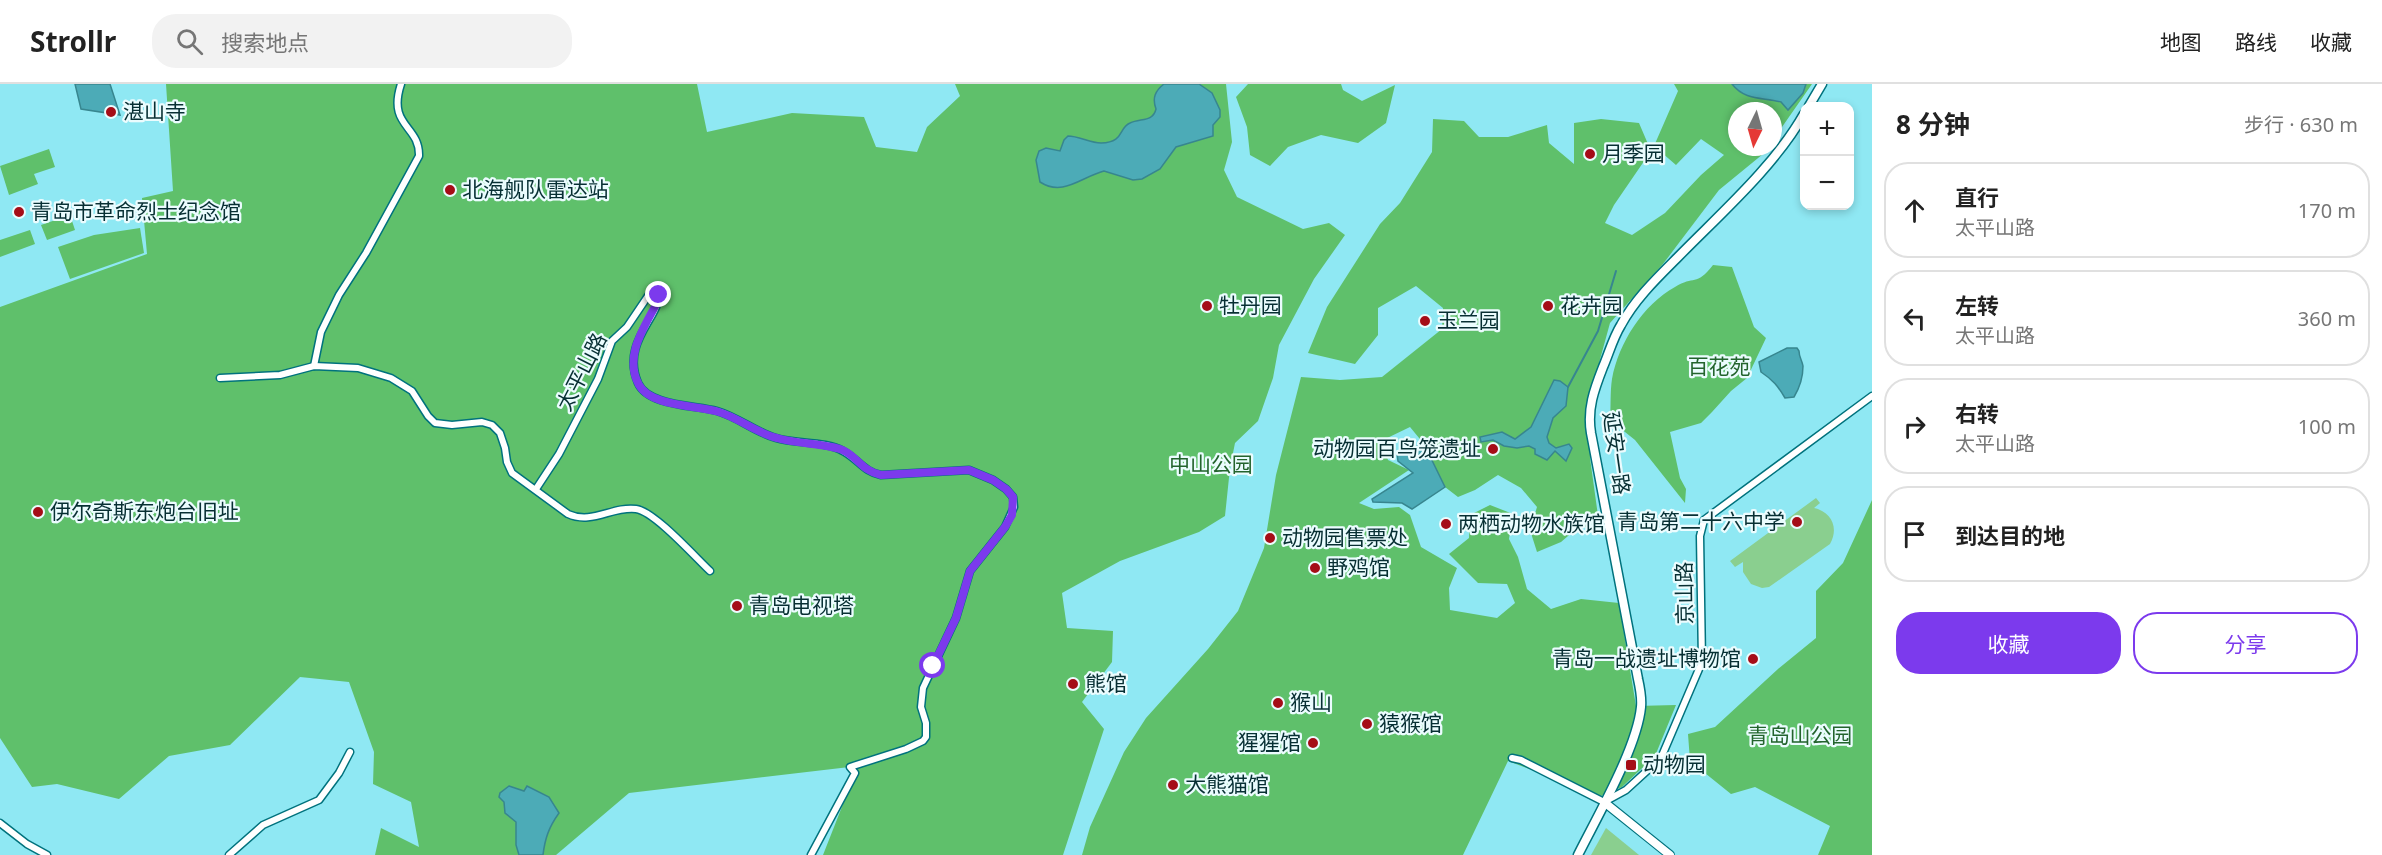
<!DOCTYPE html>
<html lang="zh">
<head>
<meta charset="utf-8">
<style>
  :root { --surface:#fff; --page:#f2f2f2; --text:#222; --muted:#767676; --line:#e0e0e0; --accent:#7c3aed }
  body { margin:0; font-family:"Noto Sans","Noto Sans SC",sans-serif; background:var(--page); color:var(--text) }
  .controls { position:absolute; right:18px; top:18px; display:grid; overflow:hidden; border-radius:12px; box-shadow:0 3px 9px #0003 }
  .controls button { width:54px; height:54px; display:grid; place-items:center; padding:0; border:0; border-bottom:2px solid var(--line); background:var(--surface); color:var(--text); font:30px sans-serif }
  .compass { position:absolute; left:1728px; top:18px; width:54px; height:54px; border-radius:50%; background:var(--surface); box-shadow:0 3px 9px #0003; rotate:185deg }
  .stop { position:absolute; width:18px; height:18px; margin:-14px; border:4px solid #7c3aed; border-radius:50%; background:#fff }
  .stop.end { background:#7c3aed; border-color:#fff; box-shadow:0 2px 6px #0008 }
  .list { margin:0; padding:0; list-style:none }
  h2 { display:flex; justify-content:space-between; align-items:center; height:78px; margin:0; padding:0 24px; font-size:26px }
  h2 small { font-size:20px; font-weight:400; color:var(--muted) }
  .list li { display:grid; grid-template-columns:39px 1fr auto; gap:18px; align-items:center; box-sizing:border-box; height:96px; margin:0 12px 12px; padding:0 12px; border:2px solid var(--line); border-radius:24px }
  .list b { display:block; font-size:22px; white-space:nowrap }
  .list p { margin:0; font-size:20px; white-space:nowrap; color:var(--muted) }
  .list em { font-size:20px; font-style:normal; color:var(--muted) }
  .actions { display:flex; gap:12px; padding:18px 24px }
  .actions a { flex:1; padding:14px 0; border:2px solid var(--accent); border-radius:24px; text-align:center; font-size:21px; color:var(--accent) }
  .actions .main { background:var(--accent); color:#fff }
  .icon { flex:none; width:33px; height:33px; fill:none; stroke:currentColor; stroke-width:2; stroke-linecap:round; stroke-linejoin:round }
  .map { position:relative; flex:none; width:1872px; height:771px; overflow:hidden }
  header { display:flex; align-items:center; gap:36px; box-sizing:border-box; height:84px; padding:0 30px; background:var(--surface); border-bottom:2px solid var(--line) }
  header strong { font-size:28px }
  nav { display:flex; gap:33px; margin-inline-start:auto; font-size:21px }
  .search { width:420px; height:54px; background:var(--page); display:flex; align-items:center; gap:15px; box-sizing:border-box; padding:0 21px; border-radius:24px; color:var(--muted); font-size:22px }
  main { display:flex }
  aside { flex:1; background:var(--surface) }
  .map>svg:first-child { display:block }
  .green { fill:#8acf8f }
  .forest { fill:#5fc06b }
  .water { fill:#4cabb7; stroke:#37868f; stroke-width:1.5 }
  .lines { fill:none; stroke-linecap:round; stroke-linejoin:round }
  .stream { stroke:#37868f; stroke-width:2 }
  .minor-casing { stroke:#00727d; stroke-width:9 }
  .tertiary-casing { stroke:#00727d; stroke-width:10 }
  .secondary-casing { stroke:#00727d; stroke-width:11 }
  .minor { stroke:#fff; stroke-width:6 }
  .tertiary { stroke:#fff; stroke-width:8 }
  .secondary { stroke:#fff; stroke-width:8 }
  .route { stroke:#7c3aed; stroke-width:8 }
  .poi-dot { fill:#a50d17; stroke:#ebfcfe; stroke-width:2 }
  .labels { text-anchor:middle; stroke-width:4.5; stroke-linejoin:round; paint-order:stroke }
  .poi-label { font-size:21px; fill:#072f33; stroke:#ebfcfe; text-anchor:start }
  .park-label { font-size:21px; fill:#23642d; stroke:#ebfcfe }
  .street-label { font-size:21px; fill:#072f33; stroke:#ebfcfe }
</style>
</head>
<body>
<header>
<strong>Strollr</strong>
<div class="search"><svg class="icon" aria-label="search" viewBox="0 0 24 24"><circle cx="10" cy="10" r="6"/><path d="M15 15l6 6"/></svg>搜索地点</div>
<nav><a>地图</a><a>路线</a><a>收藏</a></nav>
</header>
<main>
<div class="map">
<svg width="1872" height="771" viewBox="0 0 1872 771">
  <rect width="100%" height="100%" fill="#8fe8f3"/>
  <g class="green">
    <path d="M1816,414L1820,419L1814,424C1832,428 1839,444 1830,460L1769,503L1762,504L1751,500L1743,488V478L1735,483L1730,477Z"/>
    <path d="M1606,744L1639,771H1591Z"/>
  </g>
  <g class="forest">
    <path d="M166,0H697L707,48L792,29L864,33L876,63L917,68L927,43L960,12L955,0H1226L1232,58L1224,86L1237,113L1303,145L1329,139L1345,151L1314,195L1279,261L1273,294L1258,337L1235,359L1230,384L1225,432L1199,448L1120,477L1062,509L1067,544L1113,547L1112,578L1082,618L1104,645L1063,771H823L858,682L629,709L556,771H375L381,744L419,763L411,718L373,700L374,668L349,598L300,593L230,661L169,672L119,715L57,700L32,703L0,654V223L147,170L142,114L173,107Z"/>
    <path d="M1248,0H1341L1343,6L1362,17L1395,1L1386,39L1358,59L1321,51L1288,63L1270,82L1250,71L1247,43L1236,13Z"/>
    <path d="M1674,0H1812L1773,56V27H1737V63H1768L1763,70L1719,106L1663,180L1610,239L1590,312V374L1599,439L1575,446L1561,458L1537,468L1530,446L1537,423L1521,404L1498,391L1475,406L1458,413L1445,403L1424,360L1410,343L1381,357L1388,376L1409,386L1359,419L1374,425L1399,423L1410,431L1421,463L1457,484L1449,504L1450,526L1497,534L1515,519L1507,500L1478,499L1449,470L1469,454L1470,431L1490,421L1513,430L1509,455L1518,473L1527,505L1551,525L1581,515L1619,519L1636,622L1676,621L1655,672L1622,703L1601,712L1508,677L1463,771H1082L1090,743L1124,668L1146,634L1208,565L1238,527L1264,464L1276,391L1301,293L1340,296L1382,293L1442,245L1443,224L1416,202L1378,224V251L1355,280L1308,269L1327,223L1380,140L1400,119L1432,68L1433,35L1464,37L1479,53H1508L1547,41L1549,59L1574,80V39L1601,35L1639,39L1651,67L1614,121L1605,139L1632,151L1665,129L1701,91L1724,71L1701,55L1676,81L1654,62L1678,7Z"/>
    <path d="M49,65L55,83L34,90L38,100L9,111L0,82Z"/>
    <path d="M70,131L75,146L47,156L41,141Z"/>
    <path d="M140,144L144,169L70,195L58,163L94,151Z"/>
    <path d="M30,146L35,160L0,173V156Z"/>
    <path d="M1713,181L1732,183L1754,243L1766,254L1747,294L1731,307L1712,328L1701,339L1670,348L1680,394L1686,405L1685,419L1635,356L1610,336C1611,323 1610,308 1612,295C1619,258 1643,221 1675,203C1694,191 1696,203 1713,181Z"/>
    <path d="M1872,416V771H1818L1830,742L1755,703L1731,710L1690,677L1688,650L1715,643L1778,585L1816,554V507L1843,479Z"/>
  </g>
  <g class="water">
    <path d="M75,0H110L120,31L81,25Z"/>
    <path d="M1164,0H1199L1212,9L1220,26V33L1213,41V52L1176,63L1160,85L1142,95L1133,96L1104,87C1081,93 1063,113 1040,98L1036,76L1039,67L1046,64L1060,67L1064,56L1068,52C1079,52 1090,59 1101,59C1125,58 1118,44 1130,39C1141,34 1153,38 1156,25C1152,14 1155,7 1164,0Z"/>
    <path d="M1732,0H1806L1803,9L1788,26L1781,18C1763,13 1745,17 1732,0Z"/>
    <path d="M1787,264H1797L1799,267C1799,273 1802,276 1803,282C1803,293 1800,303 1794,313L1785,314C1778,302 1773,296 1761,288L1759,278Z"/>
    <path d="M1554,296L1560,297L1568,303L1566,322L1553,334L1547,353L1549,359L1556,364L1569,360L1572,364L1566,377L1555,367L1547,376L1535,370V365L1529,362L1517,364L1504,362L1493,356L1481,358L1480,353L1502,348L1515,355L1531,343Z"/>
    <path d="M1424,360L1445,403L1412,425L1402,419L1373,418L1372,415L1413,389L1398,377L1397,369Z"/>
    <path d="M509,702L524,707L527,702L549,713L559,729C549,743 545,754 543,771H519L516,761V738L505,729L504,718L499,713L500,709Z"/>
  </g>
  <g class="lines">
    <path class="stream" d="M1568,303L1598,247L1616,187"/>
    <g class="minor-casing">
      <g id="minor">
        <path d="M314,282L321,248L339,211L366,169L419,72C420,41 387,43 401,0"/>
        <path d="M220,294L280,291L314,282L358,284L391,294L412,307L428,332L435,339L452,341L482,338L492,341L500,349L505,364L507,378L512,389L568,430C592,441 612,422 636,425C654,427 695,473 710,487"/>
        <path d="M536,405L559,370L598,295L612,257L627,243L648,212L653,208L658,209C663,231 620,257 638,299C648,322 695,321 717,327C738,333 755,348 776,354C796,360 826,357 843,367C858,375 864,388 881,391L969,386L993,396L1006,405L1013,413L1014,423L1005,443L970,487L956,534L923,604L921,623L926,639V653L923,657L906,665L850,683L855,689L811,771"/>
        <path d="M1512,674L1521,676L1604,718L1626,706L1661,674L1702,578L1700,452L1704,436L1872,312"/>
        <path d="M0,739L27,760L47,771"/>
        <path d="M229,771L263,741L319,716L339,689L350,668"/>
      </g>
    </g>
    <g class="tertiary-casing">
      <path id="tertiary" d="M1604,718L1670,771"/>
    </g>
    <g class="secondary-casing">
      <g id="secondary">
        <path d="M1809,22L1822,0"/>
        <path d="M1578,771C1597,733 1637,664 1641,623C1642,613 1640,604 1638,595L1591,349C1587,325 1594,306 1603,283C1609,269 1613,254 1621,241C1635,215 1657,194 1677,174C1720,130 1774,83 1804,30"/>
      </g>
    </g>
    <use href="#minor" class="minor"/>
    <use href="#tertiary" class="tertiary"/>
    <use href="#secondary" class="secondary"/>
  </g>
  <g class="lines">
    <path class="route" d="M659,211L658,217C645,242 623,272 639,301C651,323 697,321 719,328C739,334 756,349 777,354C797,360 819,359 840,365C856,370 861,387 881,391L969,386L993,396L1006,405L1013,413L1012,431L1005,443L970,487L956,534L933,582"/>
  </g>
  <g class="poi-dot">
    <circle cx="111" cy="28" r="6"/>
    <circle cx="1590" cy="70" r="6"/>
    <circle cx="450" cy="106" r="6"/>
    <circle cx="19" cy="128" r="6"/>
    <circle cx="1207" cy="222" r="6"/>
    <circle cx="1548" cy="222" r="6"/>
    <circle cx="1425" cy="237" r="6"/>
    <circle cx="1493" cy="365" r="6"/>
    <circle cx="38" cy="428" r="6"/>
    <circle cx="1797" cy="438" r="6"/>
    <circle cx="1446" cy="440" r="6"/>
    <circle cx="1270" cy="454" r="6"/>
    <circle cx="1315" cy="484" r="6"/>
    <circle cx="737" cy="522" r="6"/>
    <circle cx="1753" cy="575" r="6"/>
    <circle cx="1073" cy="600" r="6"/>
    <circle cx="1278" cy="619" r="6"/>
    <circle cx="1367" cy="640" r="6"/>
    <circle cx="1313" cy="659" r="6"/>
    <rect x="1625" y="675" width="12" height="12" rx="3"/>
    <circle cx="1173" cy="701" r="6"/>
  </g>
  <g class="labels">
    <g class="poi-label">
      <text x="123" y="35">湛山寺</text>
      <text x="1602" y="77">月季园</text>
      <text x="462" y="113">北海舰队雷达站</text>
      <text x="31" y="135">青岛市革命烈士纪念馆</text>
      <text x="1219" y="229">牡丹园</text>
      <text x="1560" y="229">花卉园</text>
      <text x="1437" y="244">玉兰园</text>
      <text x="1481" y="372" text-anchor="end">动物园百鸟笼遗址</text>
      <text x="50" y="435">伊尔奇斯东炮台旧址</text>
      <text x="1785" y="445" text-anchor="end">青岛第二十六中学</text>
      <text x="1458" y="447">两栖动物水族馆</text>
      <text x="1282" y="461">动物园售票处</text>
      <text x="1327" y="491">野鸡馆</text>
      <text x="749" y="529">青岛电视塔</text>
      <text x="1741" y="582" text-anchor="end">青岛一战遗址博物馆</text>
      <text x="1085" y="607">熊馆</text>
      <text x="1290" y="626">猴山</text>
      <text x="1379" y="647">猿猴馆</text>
      <text x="1301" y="666" text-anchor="end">猩猩馆</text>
      <text x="1643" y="688">动物园</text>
      <text x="1185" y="708">大熊猫馆</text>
    </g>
    <g class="park-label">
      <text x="1719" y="290">百花苑</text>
      <text x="1211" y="388">中山公园</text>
      <text x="1800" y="659">青岛山公园</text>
    </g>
    <g class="street-label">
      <text transform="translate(582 288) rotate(-63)" y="7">太平山路</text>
      <text transform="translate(1616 369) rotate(82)" y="7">延安一路</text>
      <text transform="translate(1685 509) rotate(-91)" y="7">京山路</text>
    </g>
  </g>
</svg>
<div class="controls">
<button>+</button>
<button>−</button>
</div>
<svg class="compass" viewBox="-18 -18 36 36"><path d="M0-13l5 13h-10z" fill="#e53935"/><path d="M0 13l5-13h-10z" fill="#767676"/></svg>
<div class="stop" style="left:933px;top:582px"></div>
<div class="stop end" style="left:659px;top:211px"></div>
</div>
<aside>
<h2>8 分钟<small>步行 · 630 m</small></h2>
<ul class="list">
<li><svg class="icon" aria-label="ahead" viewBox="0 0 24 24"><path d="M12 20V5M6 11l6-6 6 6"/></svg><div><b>直行</b><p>太平山路</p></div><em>170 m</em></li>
<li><svg class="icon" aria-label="left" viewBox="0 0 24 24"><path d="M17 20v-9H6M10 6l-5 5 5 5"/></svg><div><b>左转</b><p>太平山路</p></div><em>360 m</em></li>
<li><svg class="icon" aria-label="right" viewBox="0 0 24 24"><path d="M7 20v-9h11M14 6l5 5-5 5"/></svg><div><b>右转</b><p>太平山路</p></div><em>100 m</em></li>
<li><svg class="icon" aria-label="arrive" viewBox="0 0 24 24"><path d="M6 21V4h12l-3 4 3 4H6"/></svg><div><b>到达目的地</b></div></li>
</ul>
<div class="actions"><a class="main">收藏</a><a>分享</a></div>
</aside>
</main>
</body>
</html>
